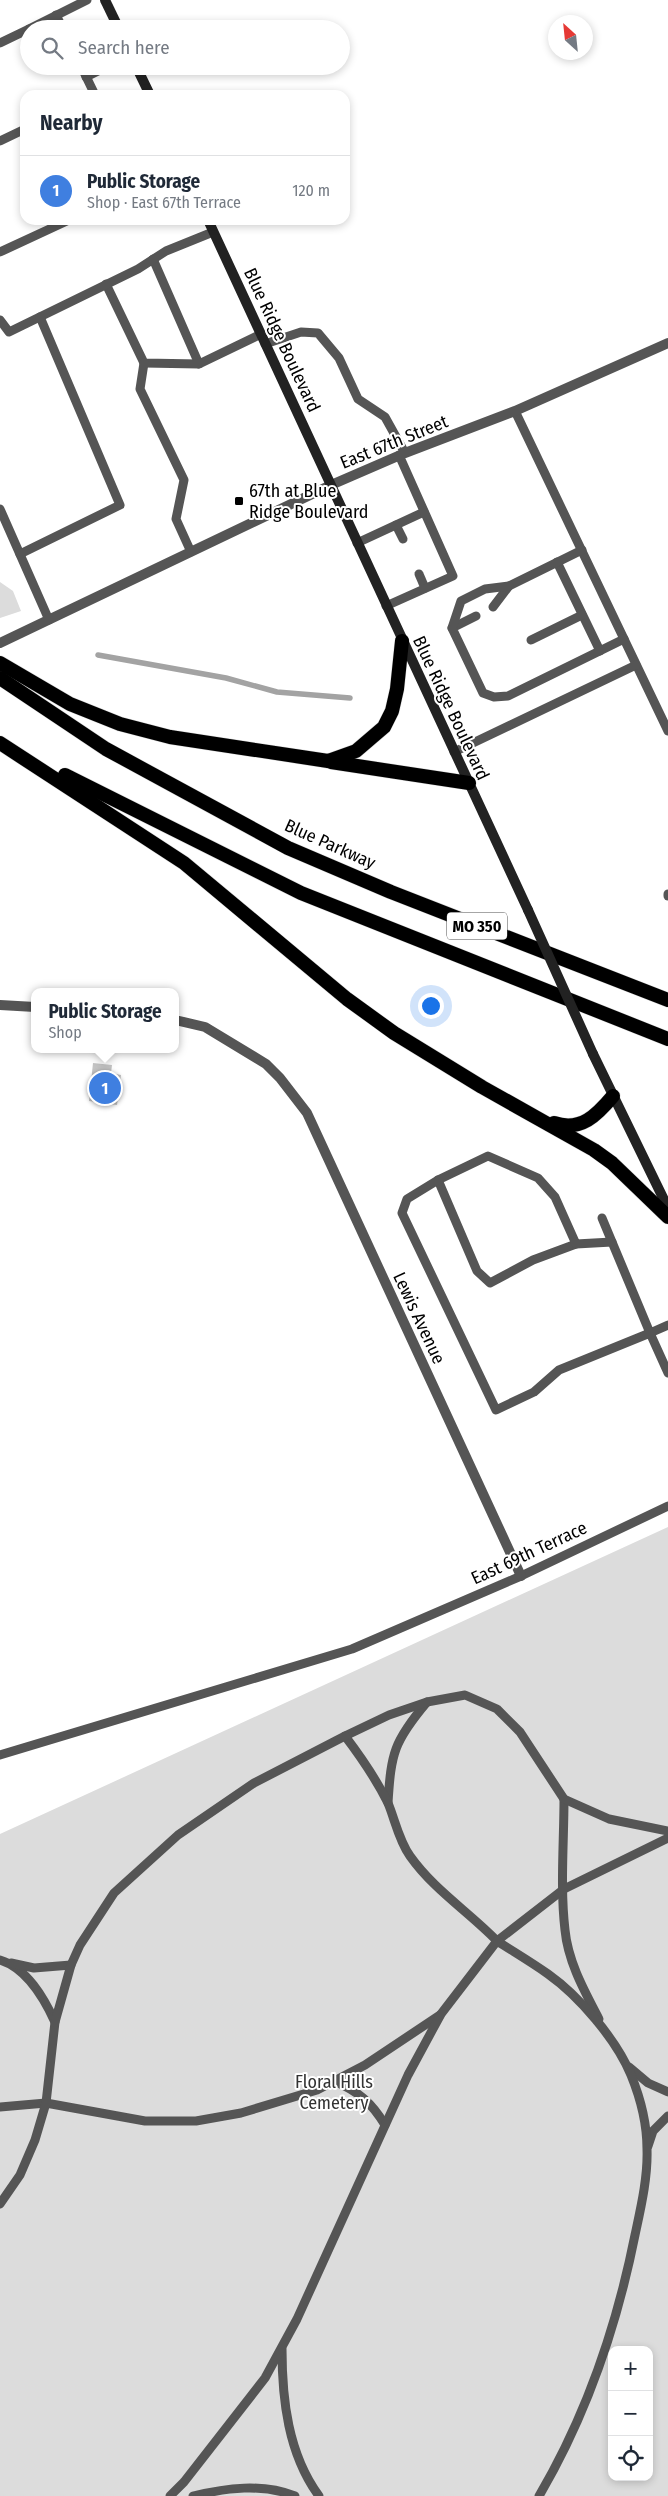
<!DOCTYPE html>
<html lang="en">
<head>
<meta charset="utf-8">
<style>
  :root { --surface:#fff; --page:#f6f6f7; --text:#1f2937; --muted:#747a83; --line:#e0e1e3; --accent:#0b8043 }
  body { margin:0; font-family:"Fira Sans Condensed",sans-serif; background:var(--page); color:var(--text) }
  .controls { position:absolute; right:15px; bottom:15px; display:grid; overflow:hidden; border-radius:10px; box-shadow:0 2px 8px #0003 }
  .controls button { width:45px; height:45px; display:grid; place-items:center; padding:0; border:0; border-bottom:1px solid var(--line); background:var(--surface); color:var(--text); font:25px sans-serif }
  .compass { position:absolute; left:548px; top:15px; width:45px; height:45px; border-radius:50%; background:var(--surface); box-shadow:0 2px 8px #0003; rotate:333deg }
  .you { position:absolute; left:430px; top:1005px; width:18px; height:18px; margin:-12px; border:4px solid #fff; border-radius:50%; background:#1a73e8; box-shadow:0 0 0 8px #1a73e833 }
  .badge { display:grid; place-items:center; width:32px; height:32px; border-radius:50%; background:var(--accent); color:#fff; font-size:16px; font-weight:700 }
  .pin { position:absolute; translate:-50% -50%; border:2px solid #fff; box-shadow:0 1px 5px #0006 }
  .popup { position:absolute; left:31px; top:988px; width:148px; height:65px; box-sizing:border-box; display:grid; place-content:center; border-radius:10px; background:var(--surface); filter:drop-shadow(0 1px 4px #0005); font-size:16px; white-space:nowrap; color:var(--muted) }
  .popup b { font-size:19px; color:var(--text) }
  .popup::after { content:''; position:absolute; left:50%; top:100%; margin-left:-10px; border:10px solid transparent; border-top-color:var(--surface) }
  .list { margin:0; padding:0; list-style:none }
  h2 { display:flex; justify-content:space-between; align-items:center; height:65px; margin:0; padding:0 20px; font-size:21px }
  h2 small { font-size:16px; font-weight:400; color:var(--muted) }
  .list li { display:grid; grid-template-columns:32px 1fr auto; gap:15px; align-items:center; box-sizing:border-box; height:70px; padding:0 20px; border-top:1px solid var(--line) }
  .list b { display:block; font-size:19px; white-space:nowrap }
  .list p { margin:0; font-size:16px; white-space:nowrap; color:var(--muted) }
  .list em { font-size:16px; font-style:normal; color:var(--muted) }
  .icon { flex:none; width:28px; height:28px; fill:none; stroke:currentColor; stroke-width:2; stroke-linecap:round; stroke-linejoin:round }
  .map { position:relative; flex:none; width:668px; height:2496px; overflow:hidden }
  .search { position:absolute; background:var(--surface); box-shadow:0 2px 8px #0003; left:20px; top:20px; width:330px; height:55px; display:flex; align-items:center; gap:12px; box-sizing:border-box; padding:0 18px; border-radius:28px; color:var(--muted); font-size:19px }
  .panel { position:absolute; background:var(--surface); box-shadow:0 2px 8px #0003; left:20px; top:90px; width:330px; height:135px; border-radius:15px }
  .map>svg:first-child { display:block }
  .green { fill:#dcdcdc; fill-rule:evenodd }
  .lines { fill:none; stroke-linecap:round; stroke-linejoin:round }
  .stream { stroke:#a3a3a3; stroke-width:5.5 }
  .building { fill:#c4c4c4 }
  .trunk-casing { stroke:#dbdbdb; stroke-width:15 }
  .service { stroke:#555; stroke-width:9 }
  .minor { stroke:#555; stroke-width:10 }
  .secondary { stroke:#222; stroke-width:10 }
  .trunk { stroke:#000; stroke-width:14 }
  .secondary-bridge { stroke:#222; stroke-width:10 }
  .poi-dot { fill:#000; stroke:#fff; stroke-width:2 }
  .labels { text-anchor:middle; stroke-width:4; stroke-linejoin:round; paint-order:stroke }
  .shield { fill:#fff; stroke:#4c4c4c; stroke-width:1 }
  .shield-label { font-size:16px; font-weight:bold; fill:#000 }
  .street-label { font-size:18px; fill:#000; stroke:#fff }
  .poi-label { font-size:18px; fill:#000; stroke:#fff; text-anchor:start }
  .park-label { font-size:18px; fill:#333; stroke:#fff }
</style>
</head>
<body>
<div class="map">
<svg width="668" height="2496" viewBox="0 0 668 2496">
  <rect width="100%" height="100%" fill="#fff"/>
  <g class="green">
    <path d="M0,582L13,591L21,611L0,618Z"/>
    <path d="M668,1527V2496H0V1834ZM612,2350H649V2477H612Z"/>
  </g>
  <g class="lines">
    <path class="stream" d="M98,655L226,678L277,692L350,698"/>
  </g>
  <path class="building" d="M93,1063L112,1065L111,1073L121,1075L117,1105L89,1101Z"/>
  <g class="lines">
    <g class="trunk-casing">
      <g id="trunk">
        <path d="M0,663L70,704L120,724L170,737L328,761L356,751L384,727L392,711L397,689L402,641"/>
        <path d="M0,678L106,749L288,848L391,892L668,1000"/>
        <path d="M0,743L184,863L347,999L394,1033L482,1087L594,1150L612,1163L668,1217"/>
        <path d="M331,762L469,783"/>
        <path d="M65,775L301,893L668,1039"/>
        <path d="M554,1123C581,1132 597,1115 613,1096"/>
      </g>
    </g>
    <g class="service">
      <path d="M56,15L63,29"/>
      <path d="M29,29L87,0"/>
      <path d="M0,43L29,29"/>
      <path d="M81,66L95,95"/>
      <path d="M86,77L108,66"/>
      <path d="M0,141L25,129"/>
      <path d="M0,252L69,220"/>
      <path d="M153,259L199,364"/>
      <path d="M106,284L144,363L199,364L261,334"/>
      <path d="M0,320L9,332L138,269L166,251L213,232"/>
      <path d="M265,344L301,332L318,333L339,358L358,399L385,417L405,453"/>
      <path d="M144,363L140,389L184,480L176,519L191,552"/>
      <path d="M515,411L668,731"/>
      <path d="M0,509L49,620"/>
      <path d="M396,525L403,539"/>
      <path d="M357,543L424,512"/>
      <path d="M20,554L120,505L40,317"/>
      <path d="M557,562L600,651"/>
      <path d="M419,574L425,588"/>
      <path d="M386,606L453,576L399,455"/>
      <path d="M493,607L509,586L582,550"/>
      <path d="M476,616L452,628L483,693L494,697L508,696L624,639"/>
      <path d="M452,628L461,601L485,589L509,586"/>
      <path d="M531,640L582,615"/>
      <path d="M454,752L636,665"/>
      <path d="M668,894V896"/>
      <path d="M438,1180L477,1271L490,1283L533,1260L576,1244"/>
      <path d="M602,1218L612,1242"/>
      <path d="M668,1325L650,1333L612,1242L576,1244L555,1197L538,1178L488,1156L438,1180L407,1199L402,1213L496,1410L534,1392L559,1370L650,1333L668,1373"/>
      <path d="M0,1755L352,1649L521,1576L668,1506"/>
      <path d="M564,1799C564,1842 560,1887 565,1930C568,1962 585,1992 599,2019"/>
      <path d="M388,1803C391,1753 394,1741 427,1702"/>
      <path d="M668,1831L609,1819L564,1799L520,1732L497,1709L465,1695L427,1702L389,1715L345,1736C361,1757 376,1779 388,1803C395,1820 399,1841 410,1856C434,1890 469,1912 497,1941L564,1889L668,1838"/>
      <path d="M0,1960C27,1968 44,1998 55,2022"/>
      <path d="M11,1963L34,1968L71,1965"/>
      <path d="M629,2067L648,2083L668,2092"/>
      <path d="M334,2081C358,2091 372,2103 385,2125"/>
      <path d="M0,2107L46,2103L145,2121H196L241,2113L317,2090L365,2065L440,2015"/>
      <path d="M648,2146L653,2131L668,2116"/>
      <path d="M0,2204L20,2175L35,2140L46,2103L55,2022L71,1965L80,1945L114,1893L178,1835L254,1783L345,1736"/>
      <path d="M282,2349C282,2399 288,2454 319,2496"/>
      <path d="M170,2496L184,2482L265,2378L297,2319L408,2075L441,2014L497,1941C514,1952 531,1962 548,1974C579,1996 616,2039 631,2075C640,2097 647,2125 647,2149C648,2177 641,2207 635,2235C617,2325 586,2416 539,2496"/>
      <path d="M193,2496C226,2488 262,2483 295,2496"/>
    </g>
    <g class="minor">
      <path d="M0,643L331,485L405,453L515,411L668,343"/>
      <path d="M0,1005L35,1007"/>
      <path d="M175,1020L205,1027L266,1064L280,1078L307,1113L521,1576"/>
    </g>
    <g class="secondary">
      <path d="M105,0L119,29"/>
      <path d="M136,66L150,95"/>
      <path d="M208,220L528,910"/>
      <path d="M593,1054L668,1208"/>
    </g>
    <use href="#trunk" class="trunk"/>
    <path class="secondary-bridge" d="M528,910L593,1054"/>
  </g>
  <rect class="poi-dot" x="234" y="496" width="10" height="10" rx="2.5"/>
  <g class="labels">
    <rect class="shield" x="447" y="912.5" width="60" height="27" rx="4"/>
    <g class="shield-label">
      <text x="477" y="932">MO 350</text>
    </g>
    <g class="street-label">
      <text transform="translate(282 340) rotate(65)" y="6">Blue Ridge Boulevard</text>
      <text transform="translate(394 442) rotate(-22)" y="6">East 67th Street</text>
      <text transform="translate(451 708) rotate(65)" y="6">Blue Ridge Boulevard</text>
      <text transform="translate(330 844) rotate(24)" y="6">Blue Parkway</text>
      <text transform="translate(419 1318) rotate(65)" y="6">Lewis Avenue</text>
      <text transform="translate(529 1553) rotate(-25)" y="6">East 69th Terrace</text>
    </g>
    <g class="poi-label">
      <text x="249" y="497">67th at Blue<tspan x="249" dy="21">Ridge Boulevard</tspan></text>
    </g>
    <g class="park-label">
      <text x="334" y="2088">Floral Hills<tspan x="334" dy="21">Cemetery</tspan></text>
    </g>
  </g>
</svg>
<div class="controls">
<button>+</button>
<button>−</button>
<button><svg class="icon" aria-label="locate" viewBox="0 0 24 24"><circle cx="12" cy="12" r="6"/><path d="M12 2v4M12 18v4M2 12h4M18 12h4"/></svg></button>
</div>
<svg class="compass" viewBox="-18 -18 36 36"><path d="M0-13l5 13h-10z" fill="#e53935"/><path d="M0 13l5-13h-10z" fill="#747a83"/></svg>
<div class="you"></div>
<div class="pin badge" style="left:105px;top:1088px;background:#3f7fe0">1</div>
<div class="popup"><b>Public Storage</b>Shop</div>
<div class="search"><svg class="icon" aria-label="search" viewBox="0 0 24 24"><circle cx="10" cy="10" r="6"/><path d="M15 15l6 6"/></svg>Search here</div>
<section class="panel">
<h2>Nearby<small></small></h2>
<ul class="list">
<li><span class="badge" style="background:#3f7fe0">1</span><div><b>Public Storage</b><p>Shop · East 67th Terrace</p></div><em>120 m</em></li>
</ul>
</section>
</div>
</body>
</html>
